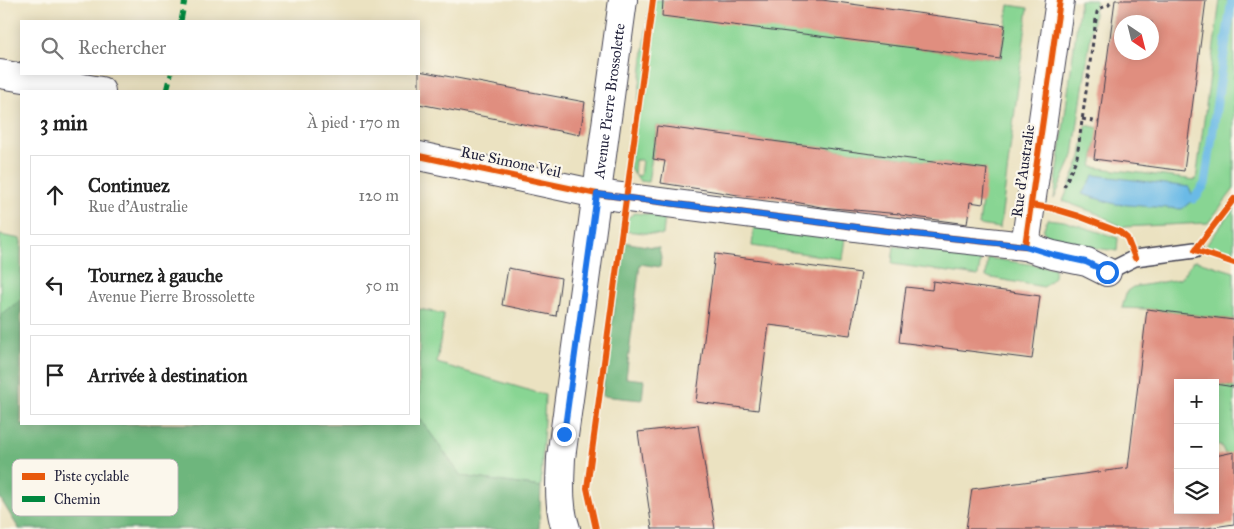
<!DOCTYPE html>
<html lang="fr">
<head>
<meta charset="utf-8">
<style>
  :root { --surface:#fff; --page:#f6f6f6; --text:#222; --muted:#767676; --line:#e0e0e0 }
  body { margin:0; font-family:"IM FELL Great Primer",serif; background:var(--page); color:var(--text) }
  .controls { position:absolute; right:15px; bottom:15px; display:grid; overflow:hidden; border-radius:0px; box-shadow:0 2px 12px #0003 }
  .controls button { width:45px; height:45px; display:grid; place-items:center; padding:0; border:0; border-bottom:1px solid var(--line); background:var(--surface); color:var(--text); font:25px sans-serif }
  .compass { position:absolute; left:1114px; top:15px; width:45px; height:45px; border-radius:50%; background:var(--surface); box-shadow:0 2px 12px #0003; rotate:145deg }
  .stop { position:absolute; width:15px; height:15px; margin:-11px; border:4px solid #1a73e8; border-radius:50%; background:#fff }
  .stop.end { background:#1a73e8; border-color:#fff; box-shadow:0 1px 5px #0008 }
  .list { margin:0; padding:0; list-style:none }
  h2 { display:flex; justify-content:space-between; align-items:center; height:65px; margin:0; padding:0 20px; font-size:21px }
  h2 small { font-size:16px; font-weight:400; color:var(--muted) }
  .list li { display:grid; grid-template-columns:32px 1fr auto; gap:15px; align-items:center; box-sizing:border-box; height:80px; margin:0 10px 10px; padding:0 10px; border:1px solid var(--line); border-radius:0px }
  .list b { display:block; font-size:19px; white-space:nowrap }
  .list p { margin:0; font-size:16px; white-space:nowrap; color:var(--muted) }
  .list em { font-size:16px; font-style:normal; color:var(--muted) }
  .icon { flex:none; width:28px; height:28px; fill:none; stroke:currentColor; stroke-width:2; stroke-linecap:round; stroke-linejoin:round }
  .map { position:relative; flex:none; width:1234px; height:529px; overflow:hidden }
  .search { position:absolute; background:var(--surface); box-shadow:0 2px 12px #0003; left:20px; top:20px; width:400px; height:55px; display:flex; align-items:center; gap:12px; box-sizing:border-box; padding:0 18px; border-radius:0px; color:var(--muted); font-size:19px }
  .panel { position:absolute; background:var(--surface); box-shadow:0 2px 12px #0003; left:20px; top:90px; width:400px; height:335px; border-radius:0px }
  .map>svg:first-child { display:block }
  .green { fill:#88d593; stroke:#557c67 }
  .forest { fill:#6eb67d; stroke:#486c5c }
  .water { fill:#6bbae6; stroke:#466e90 }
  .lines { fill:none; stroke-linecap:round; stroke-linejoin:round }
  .stream { stroke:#6bbae6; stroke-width:9 }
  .building { fill:#e08e7f; fill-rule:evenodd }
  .lane-casing { stroke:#403f4f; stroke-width:18 }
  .street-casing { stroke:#403f4f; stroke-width:30 }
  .secondary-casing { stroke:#403f4f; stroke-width:30 }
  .path { stroke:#403f4f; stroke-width:3; stroke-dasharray:4 4; stroke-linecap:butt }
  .lane { stroke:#fff; stroke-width:15 }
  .street { stroke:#fff; stroke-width:28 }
  .secondary { stroke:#fff; stroke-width:28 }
  .quiet { stroke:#00873e; stroke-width:5; stroke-dasharray:10 5; stroke-linecap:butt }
  .cycleway-casing { stroke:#fbf7ec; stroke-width:9 }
  .cycleway { stroke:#e8590c; stroke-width:6 }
  .route { stroke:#1a73e8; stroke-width:6 }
  .labels { text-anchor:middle; stroke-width:4.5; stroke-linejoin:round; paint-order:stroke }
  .street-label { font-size:15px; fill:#22223b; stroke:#fbf7ec }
  .key { fill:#fbf7ec; stroke:#bab7b7; stroke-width:1 }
  .key-label { font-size:14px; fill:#22223b }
</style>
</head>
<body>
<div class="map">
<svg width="1234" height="529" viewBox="0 0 1234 529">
  <rect width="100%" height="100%" fill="#fbf7ec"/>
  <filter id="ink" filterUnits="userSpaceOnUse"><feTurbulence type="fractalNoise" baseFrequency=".02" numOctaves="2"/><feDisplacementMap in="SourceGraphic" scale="10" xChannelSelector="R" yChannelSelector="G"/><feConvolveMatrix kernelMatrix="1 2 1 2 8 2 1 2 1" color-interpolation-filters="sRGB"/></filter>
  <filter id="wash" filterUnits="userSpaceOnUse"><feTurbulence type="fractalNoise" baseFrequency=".0096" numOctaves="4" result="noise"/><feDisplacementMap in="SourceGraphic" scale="20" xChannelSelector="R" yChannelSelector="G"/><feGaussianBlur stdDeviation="1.12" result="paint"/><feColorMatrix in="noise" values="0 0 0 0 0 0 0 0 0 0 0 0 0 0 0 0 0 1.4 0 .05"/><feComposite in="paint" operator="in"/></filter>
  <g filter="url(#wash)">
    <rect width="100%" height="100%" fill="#ebe2c1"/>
    <g class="green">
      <path d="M650,0H673L909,47L1000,59L1009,5L1028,8L1000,228L979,225L986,169L688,130L657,126L648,182L640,181L635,175L640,176L642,160H635L634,175L630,167Z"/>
      <path d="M1080,0H1096L1073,156L1054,199Z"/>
      <path d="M1220,0H1234V189L1208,223L1122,227L1098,214L1063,201L1081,157L1086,125L1099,128L1092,167L1196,180Z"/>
      <path d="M1234,208V257L1204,248Z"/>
      <path d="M635,213L665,216L663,235L625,231L627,218Z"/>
      <path d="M1047,219L1064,221L1118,238L1117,251L1052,242L1043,231Z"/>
      <path d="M754,227L845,238L842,259L752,246Z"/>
      <path d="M0,235L21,239V300L0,315Z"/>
      <path d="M894,246L981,258L978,276L892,264Z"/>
      <path d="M988,258L1055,268L1054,277L1044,287L986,277Z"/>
      <path d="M1194,260L1234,272V320L1147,309L1122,308L1127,291L1133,287L1180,279Z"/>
      <path d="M419,309L444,314L437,363L545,395L541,487L461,476L419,417Z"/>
      <path d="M1215,384L1234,387V456L1225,454L1221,445L1215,446Z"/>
    </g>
    <g class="forest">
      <path d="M623,242L659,248L661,257L660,267L640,264L626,378L644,380L642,400L602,396Z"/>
      <path d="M21,300V424H419V417L461,476L541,487L539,529H19L0,498V315Z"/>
    </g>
    <path class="water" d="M1094,175L1189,187L1194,199L1182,209L1115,204L1082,194Z"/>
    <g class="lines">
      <path class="stream" d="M1194,199L1205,184L1232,0"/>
    </g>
    <g id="blocks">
      <g class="building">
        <path d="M663,0H822L1005,25L1000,59L662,16Z"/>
        <path d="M1115,0H1206L1184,171L1094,159ZM1122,22H1152V52H1122Z"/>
        <path d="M419,71L585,102L580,135L419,104Z"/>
        <path d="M657,126L987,169L983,204L970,202L967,224L900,215V214L821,207L774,198L738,195L661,183L665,161L653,159Z"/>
        <path d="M715,254L861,273L850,335L769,325L758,410L696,402Z"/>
        <path d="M508,268L561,278L556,316L502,305Z"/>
        <path d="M933,281L1040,296L1032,359L899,342L906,287L932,290Z"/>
        <path d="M1147,309L1234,320V387L1215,384V383H1178V510H1215V456L1234,452V524L1200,529H966L972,489L1128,468Z"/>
        <path d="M698,425L715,529H652L638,432Z"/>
      </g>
    </g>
  </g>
  <g filter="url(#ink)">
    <use href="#blocks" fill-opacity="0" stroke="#403f4f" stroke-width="1"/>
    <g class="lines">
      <g class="lane-casing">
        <path id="lane" d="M1107,272L1135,258L1195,250"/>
      </g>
      <g class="street-casing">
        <g id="street">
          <path d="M0,74L101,91"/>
          <path d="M419,156L597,194L887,231L1025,246L1060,0"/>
          <path d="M1025,246L1053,255L1087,262L1107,272"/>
        </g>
      </g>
      <g class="secondary-casing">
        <g id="secondary">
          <path id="s1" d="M566,529C558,506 560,482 561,458L623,0"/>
        </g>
      </g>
      <g class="path">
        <path d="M1082,119L1099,122"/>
        <path d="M1064,187L1077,157L1097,12L1101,8L1109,5L1111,0"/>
        <path d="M1058,210C1076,215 1113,226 1126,237"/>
      </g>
      <use href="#lane" class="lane"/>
      <use href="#street" class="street"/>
      <use href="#secondary" class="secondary"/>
      <g class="quiet">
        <path d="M181,21L185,0"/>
        <path d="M167,91L171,74"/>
      </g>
      <g class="cycleway-casing">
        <g id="cycleway">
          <path d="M419,156L597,194L887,231L1025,246L1060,0"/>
          <path d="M1234,199L1195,250L1234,263"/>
          <path d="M1031,205L1051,208L1078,216L1120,232L1127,238L1135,258"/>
          <path d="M596,529L587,488L653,0"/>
        </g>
      </g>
      <use href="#cycleway" class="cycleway"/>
    </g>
  </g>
  <g class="lines" filter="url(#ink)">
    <path class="route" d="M564,434L597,194L887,231L1025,246L1054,255L1086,262L1107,272"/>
  </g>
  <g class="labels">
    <g class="street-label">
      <text dy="5" stroke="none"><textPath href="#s1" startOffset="432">Avenue Pierre Brossolette</textPath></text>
      <text transform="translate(511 162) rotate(12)" y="5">Rue Simone Veil</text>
      <text transform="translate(1023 171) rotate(-82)" y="5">Rue d'Australie</text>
    </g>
  </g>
  <rect x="12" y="459" width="166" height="57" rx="8" class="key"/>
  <rect x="22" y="473" width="23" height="7" fill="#e8590c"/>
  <rect x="22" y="496" width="23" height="6" fill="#00873e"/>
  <g class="key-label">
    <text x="54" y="481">Piste cyclable</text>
    <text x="54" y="504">Chemin</text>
  </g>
</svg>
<div class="controls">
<button>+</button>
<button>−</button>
<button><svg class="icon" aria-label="layers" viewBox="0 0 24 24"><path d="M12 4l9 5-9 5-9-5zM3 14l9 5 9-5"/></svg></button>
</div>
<svg class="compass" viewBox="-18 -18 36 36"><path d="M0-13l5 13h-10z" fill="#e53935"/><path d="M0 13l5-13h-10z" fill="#767676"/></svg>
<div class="stop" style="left:1107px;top:272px"></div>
<div class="stop end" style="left:564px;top:434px"></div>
<div class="search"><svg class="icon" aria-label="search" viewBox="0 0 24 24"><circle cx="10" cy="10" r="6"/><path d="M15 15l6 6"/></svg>Rechercher</div>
<section class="panel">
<h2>3 min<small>À pied · 170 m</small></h2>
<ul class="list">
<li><svg class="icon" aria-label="ahead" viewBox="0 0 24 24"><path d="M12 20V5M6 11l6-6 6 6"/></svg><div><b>Continuez</b><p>Rue d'Australie</p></div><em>120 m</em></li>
<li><svg class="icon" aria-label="left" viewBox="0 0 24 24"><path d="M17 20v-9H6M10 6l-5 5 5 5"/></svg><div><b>Tournez à gauche</b><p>Avenue Pierre Brossolette</p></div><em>50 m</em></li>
<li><svg class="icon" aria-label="arrive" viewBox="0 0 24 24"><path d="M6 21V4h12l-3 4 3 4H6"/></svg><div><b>Arrivée à destination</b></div></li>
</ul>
</section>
</div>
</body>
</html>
